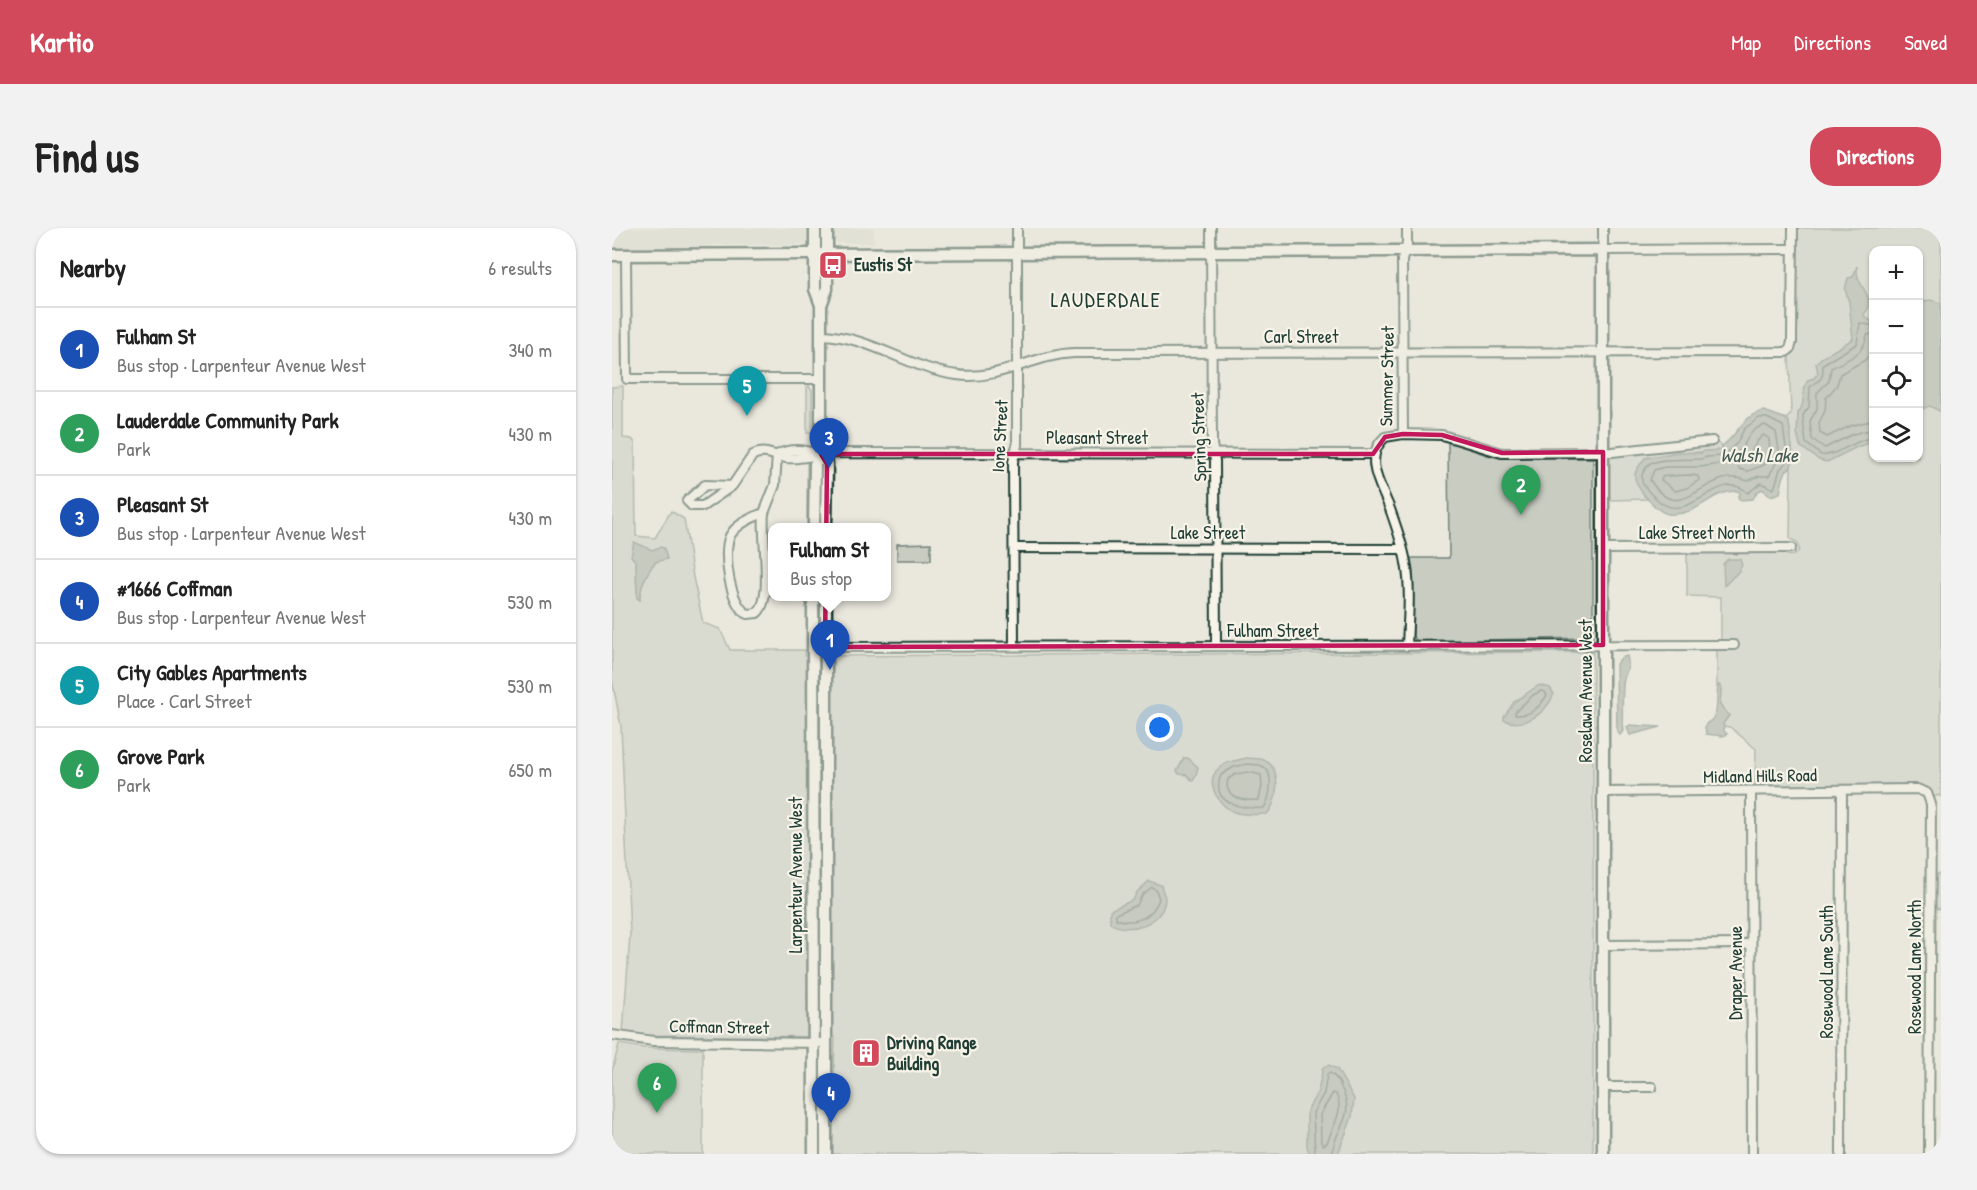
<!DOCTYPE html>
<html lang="en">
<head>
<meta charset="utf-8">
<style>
  :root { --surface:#fff; --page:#f2f2f2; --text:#222; --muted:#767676; --line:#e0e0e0; --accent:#d1495b }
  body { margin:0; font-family:"Patrick Hand",sans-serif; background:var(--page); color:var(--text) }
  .controls { position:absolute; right:18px; top:18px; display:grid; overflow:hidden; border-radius:12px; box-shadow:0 2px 4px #0004 }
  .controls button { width:54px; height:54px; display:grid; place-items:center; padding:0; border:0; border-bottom:2px solid var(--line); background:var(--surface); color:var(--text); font:30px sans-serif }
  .you { position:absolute; left:548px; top:500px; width:21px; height:21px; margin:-15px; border:4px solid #fff; border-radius:50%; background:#1a73e8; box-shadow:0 0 0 9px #1a73e833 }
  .badge { display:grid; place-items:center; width:39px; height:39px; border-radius:50%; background:var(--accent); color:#fff; font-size:20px; font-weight:700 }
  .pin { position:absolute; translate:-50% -50px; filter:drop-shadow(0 2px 3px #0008) }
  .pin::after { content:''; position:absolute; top:32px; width:21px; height:18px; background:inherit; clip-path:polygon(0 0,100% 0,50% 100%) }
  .popup { position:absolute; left:156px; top:295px; width:123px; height:78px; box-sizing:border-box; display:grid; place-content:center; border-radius:12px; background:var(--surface); filter:drop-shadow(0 2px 4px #0005); font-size:20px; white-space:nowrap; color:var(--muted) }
  .popup b { font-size:22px; color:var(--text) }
  .popup::after { content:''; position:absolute; left:50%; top:100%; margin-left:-12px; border:12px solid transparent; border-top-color:var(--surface) }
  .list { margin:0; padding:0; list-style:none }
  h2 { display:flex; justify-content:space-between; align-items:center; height:78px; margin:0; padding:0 24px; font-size:26px }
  h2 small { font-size:20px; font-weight:400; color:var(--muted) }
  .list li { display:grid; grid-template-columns:39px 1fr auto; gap:18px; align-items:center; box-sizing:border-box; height:84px; padding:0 24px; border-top:2px solid var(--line) }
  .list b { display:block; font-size:22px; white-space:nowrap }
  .list p { margin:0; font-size:20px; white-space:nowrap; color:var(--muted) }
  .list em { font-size:20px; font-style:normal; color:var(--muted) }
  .icon { flex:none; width:33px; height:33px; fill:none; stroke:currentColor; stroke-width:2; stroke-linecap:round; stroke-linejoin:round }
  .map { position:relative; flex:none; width:1329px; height:926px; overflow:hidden; border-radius:24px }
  header { display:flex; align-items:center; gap:36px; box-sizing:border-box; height:84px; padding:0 30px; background:var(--accent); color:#fff }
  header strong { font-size:28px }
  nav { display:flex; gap:33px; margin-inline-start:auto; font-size:21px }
  .intro { display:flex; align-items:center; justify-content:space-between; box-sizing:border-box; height:144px; padding:0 36px }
  h1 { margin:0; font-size:42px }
  .button { padding:15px 27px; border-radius:24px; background:var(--accent); color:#fff; font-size:21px; font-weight:700 }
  main { display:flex; gap:36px; padding:0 36px }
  aside { flex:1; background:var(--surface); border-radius:24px; box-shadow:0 2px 4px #0004 }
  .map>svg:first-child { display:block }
  .built { fill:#d9dacf }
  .green { fill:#c8ccc1; stroke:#74847a; stroke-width:1.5; fill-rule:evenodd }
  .water { fill:#9ca69c; stroke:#6a7c72; stroke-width:1.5 }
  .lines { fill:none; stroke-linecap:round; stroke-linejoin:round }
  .shore { stroke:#51675e; stroke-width:1.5 }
  .street-casing { stroke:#1f3d34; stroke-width:12 }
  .secondary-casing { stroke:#1f3d34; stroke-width:15 }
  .street { stroke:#f7f3e8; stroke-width:8 }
  .secondary { stroke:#f7f3e8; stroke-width:10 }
  .marked { fill:none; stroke:#c2185b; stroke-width:4.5; stroke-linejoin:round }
  .labels { text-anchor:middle; stroke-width:4.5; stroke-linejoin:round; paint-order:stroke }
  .poi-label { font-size:18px; font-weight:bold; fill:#1f3d34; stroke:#f7f3e8; text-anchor:start }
  .street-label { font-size:18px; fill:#1f3d34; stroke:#f7f3e8 }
  .water-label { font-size:20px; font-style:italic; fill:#445c53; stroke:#f7f3e8 }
  .quarter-label { font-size:21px; letter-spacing:1.5px; fill:#1f3d34; stroke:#f7f3e8 }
</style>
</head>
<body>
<header>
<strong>Kartio</strong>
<nav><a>Map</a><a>Directions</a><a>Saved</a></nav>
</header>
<div class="intro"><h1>Find us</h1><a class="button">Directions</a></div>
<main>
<aside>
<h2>Nearby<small>6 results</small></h2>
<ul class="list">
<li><span class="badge" style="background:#1a4fb4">1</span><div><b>Fulham St</b><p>Bus stop · Larpenteur Avenue West</p></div><em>340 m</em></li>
<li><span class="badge" style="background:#2e9e5b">2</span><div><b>Lauderdale Community Park</b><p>Park</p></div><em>430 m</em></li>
<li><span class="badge" style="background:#1a4fb4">3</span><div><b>Pleasant St</b><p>Bus stop · Larpenteur Avenue West</p></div><em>430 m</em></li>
<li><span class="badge" style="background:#1a4fb4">4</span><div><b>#1666 Coffman</b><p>Bus stop · Larpenteur Avenue West</p></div><em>530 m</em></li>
<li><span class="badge" style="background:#0f9aa8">5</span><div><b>City Gables Apartments</b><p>Place · Carl Street</p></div><em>530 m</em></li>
<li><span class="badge" style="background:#2e9e5b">6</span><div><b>Grove Park</b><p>Park</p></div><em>650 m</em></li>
</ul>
</aside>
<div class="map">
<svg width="1329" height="926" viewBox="0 0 1329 926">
  <rect width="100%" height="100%" fill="#eae8dd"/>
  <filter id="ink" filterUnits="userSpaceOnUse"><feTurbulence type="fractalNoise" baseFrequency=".0167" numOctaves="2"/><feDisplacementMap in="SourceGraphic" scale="12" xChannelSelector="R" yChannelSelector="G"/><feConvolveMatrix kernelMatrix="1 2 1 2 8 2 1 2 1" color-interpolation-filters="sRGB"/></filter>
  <g filter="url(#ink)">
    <g class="built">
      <path d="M0,0H197V15L194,17H101L98,21H0Z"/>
      <path d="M222,0H262V15H225L222,13Z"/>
    </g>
    <g class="green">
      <path d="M1184,0H1329V569L1327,567L1322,569L1315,559L1305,556L1143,559L1144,521L1118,499L1111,498V495L1117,488L1108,477L1109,460L1107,457L1105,459V422L1109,421V369L1075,368V325L1168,324C1175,327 1183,331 1187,322L1185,314L1178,311L1179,239L1181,228L1177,195L1174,191L1179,186L1177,128L1182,125L1183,121ZM1262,22H1306V230H1262Z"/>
      <path d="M11,158V210L20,211L23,215L24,308L43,310L59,283L72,291L81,349L91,395L108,401L118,422H193V428L981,424V926H220L223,809L29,807L11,805L18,707L9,498L0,451V159ZM46,320L55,331C51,332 45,332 42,336C33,344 28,360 28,371L25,370L24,334Z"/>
      <path d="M197,158L200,162V204L195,205V159Z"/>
      <path d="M836,213L875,227L888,230H981V410L805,413L801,409V344L799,330H837Z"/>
      <path d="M1106,215L1110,218V222C1084,225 1059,224 1033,230L1032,268L1036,271L997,272L996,231L998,229Z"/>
      <path d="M195,234L198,238L197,299L195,300Z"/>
      <path d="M319,315V332H285V316Z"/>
      <path d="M1323,646H1329V681L1323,680Z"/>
      <path d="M7,816L33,820L91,821V926H0V843Z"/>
    </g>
    <g class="water">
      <path d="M1245,38C1245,42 1245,46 1246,49C1250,62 1265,74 1252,86L1253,89L1261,94V214L1245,219L1215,234L1207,232L1188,218L1185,206L1186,185C1195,174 1188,164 1196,152L1202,150L1206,145L1204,135L1209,130L1241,111L1237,74L1233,61L1236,50L1241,49Z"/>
      <path d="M1318,72L1329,75V184L1318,178L1307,182V74Z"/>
      <path d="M1152,183L1174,191L1177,195L1181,228L1179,239L1174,243L1171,251L1168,265L1159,268L1150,261L1145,264L1141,271L1128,272L1126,269L1128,266L1127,263C1099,262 1090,285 1063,286C1059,286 1056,287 1053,285C1043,281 1021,258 1023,246C1024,241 1030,234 1033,230L1066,224L1089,225L1091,223L1110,222V218C1127,206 1130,187 1152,183Z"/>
      <path d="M22,314L40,322L48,319L52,320L55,331L43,334C35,345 28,357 28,372L25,370L24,334L19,328Z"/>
      <path d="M1116,331H1128L1130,337L1127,343L1112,358L1111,336Z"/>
      <path d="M1015,428C1018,441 1015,440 1012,451C1010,458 1010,496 1011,503L1008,507L1005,503L1004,436L1009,430Z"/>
      <path d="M927,457L938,460L942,466C934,485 913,501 892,492V489L902,474Z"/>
      <path d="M1107,457L1109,459L1108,477L1117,487L1111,496L1112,503L1115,506L1111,508L1094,506L1093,498L1095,495C1110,488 1102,469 1107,457Z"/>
      <path d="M1018,497L1049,499L1018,507L1015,499Z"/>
      <path d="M572,530H576L586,539L584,548L581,553L575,547L567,546L565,543Z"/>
      <path d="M635,530C641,531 649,530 654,533C670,542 666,575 655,586C645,586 632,588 622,584C609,579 592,557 605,542C612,534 625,532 635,530Z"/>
      <path d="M537,653L549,657C550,662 553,667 553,671C552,696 516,707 498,695V682L521,672L525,664Z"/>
      <path d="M717,837L725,841L742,871L740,889L726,926H698L695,919V883L706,863L711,839Z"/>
    </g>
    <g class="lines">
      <g class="shore">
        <path d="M1262,98L1248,95L1245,116L1211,136C1211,153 1210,150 1198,159L1197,179L1191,187V193L1194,215L1209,227C1224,229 1244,211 1262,209"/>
        <path d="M1262,106L1255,107C1253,126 1235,132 1219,140L1217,153L1205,165V181L1198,193L1200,211L1213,220L1241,206L1262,201"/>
        <path d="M1262,121L1253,132L1228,146L1225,157L1214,170L1213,183L1207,195L1208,205L1215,209L1238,198L1262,192"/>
        <path d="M1147,190H1155L1171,198L1175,228L1174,235L1168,241L1162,261L1149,255L1136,265C1106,237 1079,299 1047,273C1041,268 1035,263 1031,256C1027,247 1033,241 1038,235L1052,232L1089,231L1095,229L1111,228L1125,215L1132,201Z"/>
        <path d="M1153,197L1164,204L1168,228L1157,248H1147L1136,253C1093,234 1071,304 1038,252L1042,242L1053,239H1089L1114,235L1130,220L1138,206L1145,200Z"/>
        <path d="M1152,207L1157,211L1158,226L1152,237L1136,243L1127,241L1126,237C1129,233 1133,230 1137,226C1143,220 1144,211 1152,207Z"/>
        <path d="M1078,247L1086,248L1087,252L1075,260L1063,263L1049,252L1050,249L1054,248Z"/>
        <path d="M929,463L933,464L935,467C927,480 919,488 903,487V484L921,467Z"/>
        <path d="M635,536C639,537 646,536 650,538C663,543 658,571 652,580C632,581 597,577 609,547L622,539Z"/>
        <path d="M636,544L649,547L650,558L647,572C632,573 611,571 616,551L624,546Z"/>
        <path d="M540,659L544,662L547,671C540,690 523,697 504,691V686L525,677L530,667Z"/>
        <path d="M721,865L724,866C733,883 720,899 715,915L711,917L709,914L708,887Z"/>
        <path d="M703,926L701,885L712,865L715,847L718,845C723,848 727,853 729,859C745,891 723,897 720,926"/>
      </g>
      <g class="street-casing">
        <g id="street">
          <path d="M599,0L600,216L603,233L604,417"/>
          <path d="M991,0V22L1181,21"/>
          <path d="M14,27L15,151H209"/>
          <path d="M209,107C259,108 297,141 345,147C388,153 419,127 462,125L1174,124L1178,121L1180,114L1181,0"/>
          <path d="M791,206L790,32L795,15V0"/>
          <path d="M165,227C179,219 192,222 207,226"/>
          <path d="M120,258L91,278H80L75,273L93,257L120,258L141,227C153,221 162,228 174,230C189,232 206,226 221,225L762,226"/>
          <path d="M152,285C149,309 162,371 145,385L136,386C118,379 110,324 118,308C124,296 141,289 152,285Z"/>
          <path d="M152,285L163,257L165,227"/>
          <path d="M402,320L790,321"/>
          <path d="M991,321L1179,320"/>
          <path d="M402,418L401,234L405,217V0"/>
          <path d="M795,418C796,391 799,361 794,335C791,317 784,298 778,281C769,258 750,230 773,209L791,206L830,207L890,225L1000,224L1100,213"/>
          <path d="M201,419L1122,417"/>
          <path d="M991,564L1305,561L1315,565L1319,576L1317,926"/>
          <path d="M1139,564L1140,926"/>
          <path d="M991,717L1139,716"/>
          <path d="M0,807L41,813L213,815"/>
          <path d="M991,859H1040"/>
          <path d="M1229,926L1230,562"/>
        </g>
      </g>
      <g class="secondary-casing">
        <g id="secondary">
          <path d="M0,27L991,22V926"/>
          <path d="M209,77L215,61V0"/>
          <path d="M209,226L215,236L214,300"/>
          <path d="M202,300L203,236L209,226V77L203,61V0"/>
          <path d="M201,368L202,926"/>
          <path d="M214,368V926"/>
        </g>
      </g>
      <use href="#street" class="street"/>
      <use href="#secondary" class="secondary"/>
    </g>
  </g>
  <path d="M0 0H1329V926H0ZM791,206L830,207L890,225L991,224V417L213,419L215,236L209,226H761L773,209Z" fill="#eae8dd" fill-opacity=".55" fill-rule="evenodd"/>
  <path class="marked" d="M791,206L830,207L890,225L991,224V417L213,419L215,236L209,226H761L773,209Z"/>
  <defs>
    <g id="bus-square" transform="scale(1.5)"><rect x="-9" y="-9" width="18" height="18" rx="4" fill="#d1495b" stroke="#f7f3e8"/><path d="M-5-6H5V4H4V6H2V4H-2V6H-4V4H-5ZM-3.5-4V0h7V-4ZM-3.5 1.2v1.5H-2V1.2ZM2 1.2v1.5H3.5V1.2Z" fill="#fff"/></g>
    <g id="building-square" transform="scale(1.5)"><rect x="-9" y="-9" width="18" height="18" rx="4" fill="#d1495b" stroke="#f7f3e8"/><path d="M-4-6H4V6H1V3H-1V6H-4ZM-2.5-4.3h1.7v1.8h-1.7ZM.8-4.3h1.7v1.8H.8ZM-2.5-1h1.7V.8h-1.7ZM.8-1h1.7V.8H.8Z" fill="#fff"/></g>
  </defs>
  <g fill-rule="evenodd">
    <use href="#bus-square" x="221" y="37"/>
    <use href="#building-square" x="254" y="825"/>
  </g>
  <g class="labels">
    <g class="poi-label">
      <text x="242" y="43">Eustis St</text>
      <text x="275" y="821">Driving Range<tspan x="275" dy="21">Building</tspan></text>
    </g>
    <g class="street-label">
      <text x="689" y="115">Carl Street</text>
      <text transform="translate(775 148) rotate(-89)" y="6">Summer Street</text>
      <text transform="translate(388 208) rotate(-87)" y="6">Ione Street</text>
      <text transform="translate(587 209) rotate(-92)" y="6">Spring Street</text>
      <text x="485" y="216">Pleasant Street</text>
      <text x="596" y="311">Lake Street</text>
      <text x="1085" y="311">Lake Street North</text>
      <text x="661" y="409">Fulham Street</text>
      <text transform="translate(974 463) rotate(-90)" y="6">Roselawn Avenue West</text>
      <text transform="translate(1148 548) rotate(-1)" y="6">Midland Hills Road</text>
      <text transform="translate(184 647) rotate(-90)" y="6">Larpenteur Avenue West</text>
      <text transform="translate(1303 739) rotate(-90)" y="6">Rosewood Lane North</text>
      <text transform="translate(1215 744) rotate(-90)" y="6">Rosewood Lane South</text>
      <text transform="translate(1124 745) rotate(-90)" y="6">Draper Avenue</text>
      <text transform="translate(107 799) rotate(1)" y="6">Coffman Street</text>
    </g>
    <g class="water-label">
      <text x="1147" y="234">Walsh Lake</text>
    </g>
    <g class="quarter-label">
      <text x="494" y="79">LAUDERDALE</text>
    </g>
  </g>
</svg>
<div class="controls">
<button>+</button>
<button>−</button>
<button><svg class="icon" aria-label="locate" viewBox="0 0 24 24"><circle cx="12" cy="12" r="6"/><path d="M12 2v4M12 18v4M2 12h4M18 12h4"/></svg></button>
<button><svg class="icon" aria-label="layers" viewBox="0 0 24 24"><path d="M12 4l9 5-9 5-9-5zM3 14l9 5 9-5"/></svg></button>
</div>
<div class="you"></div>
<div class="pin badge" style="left:218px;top:442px;background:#1a4fb4">1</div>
<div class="popup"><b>Fulham St</b>Bus stop</div>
<div class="pin badge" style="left:909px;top:287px;background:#2e9e5b">2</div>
<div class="pin badge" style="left:217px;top:240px;background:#1a4fb4">3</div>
<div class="pin badge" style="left:219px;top:895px;background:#1a4fb4">4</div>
<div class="pin badge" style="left:135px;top:188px;background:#0f9aa8">5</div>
<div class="pin badge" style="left:45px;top:885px;background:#2e9e5b">6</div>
</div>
</main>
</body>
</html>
